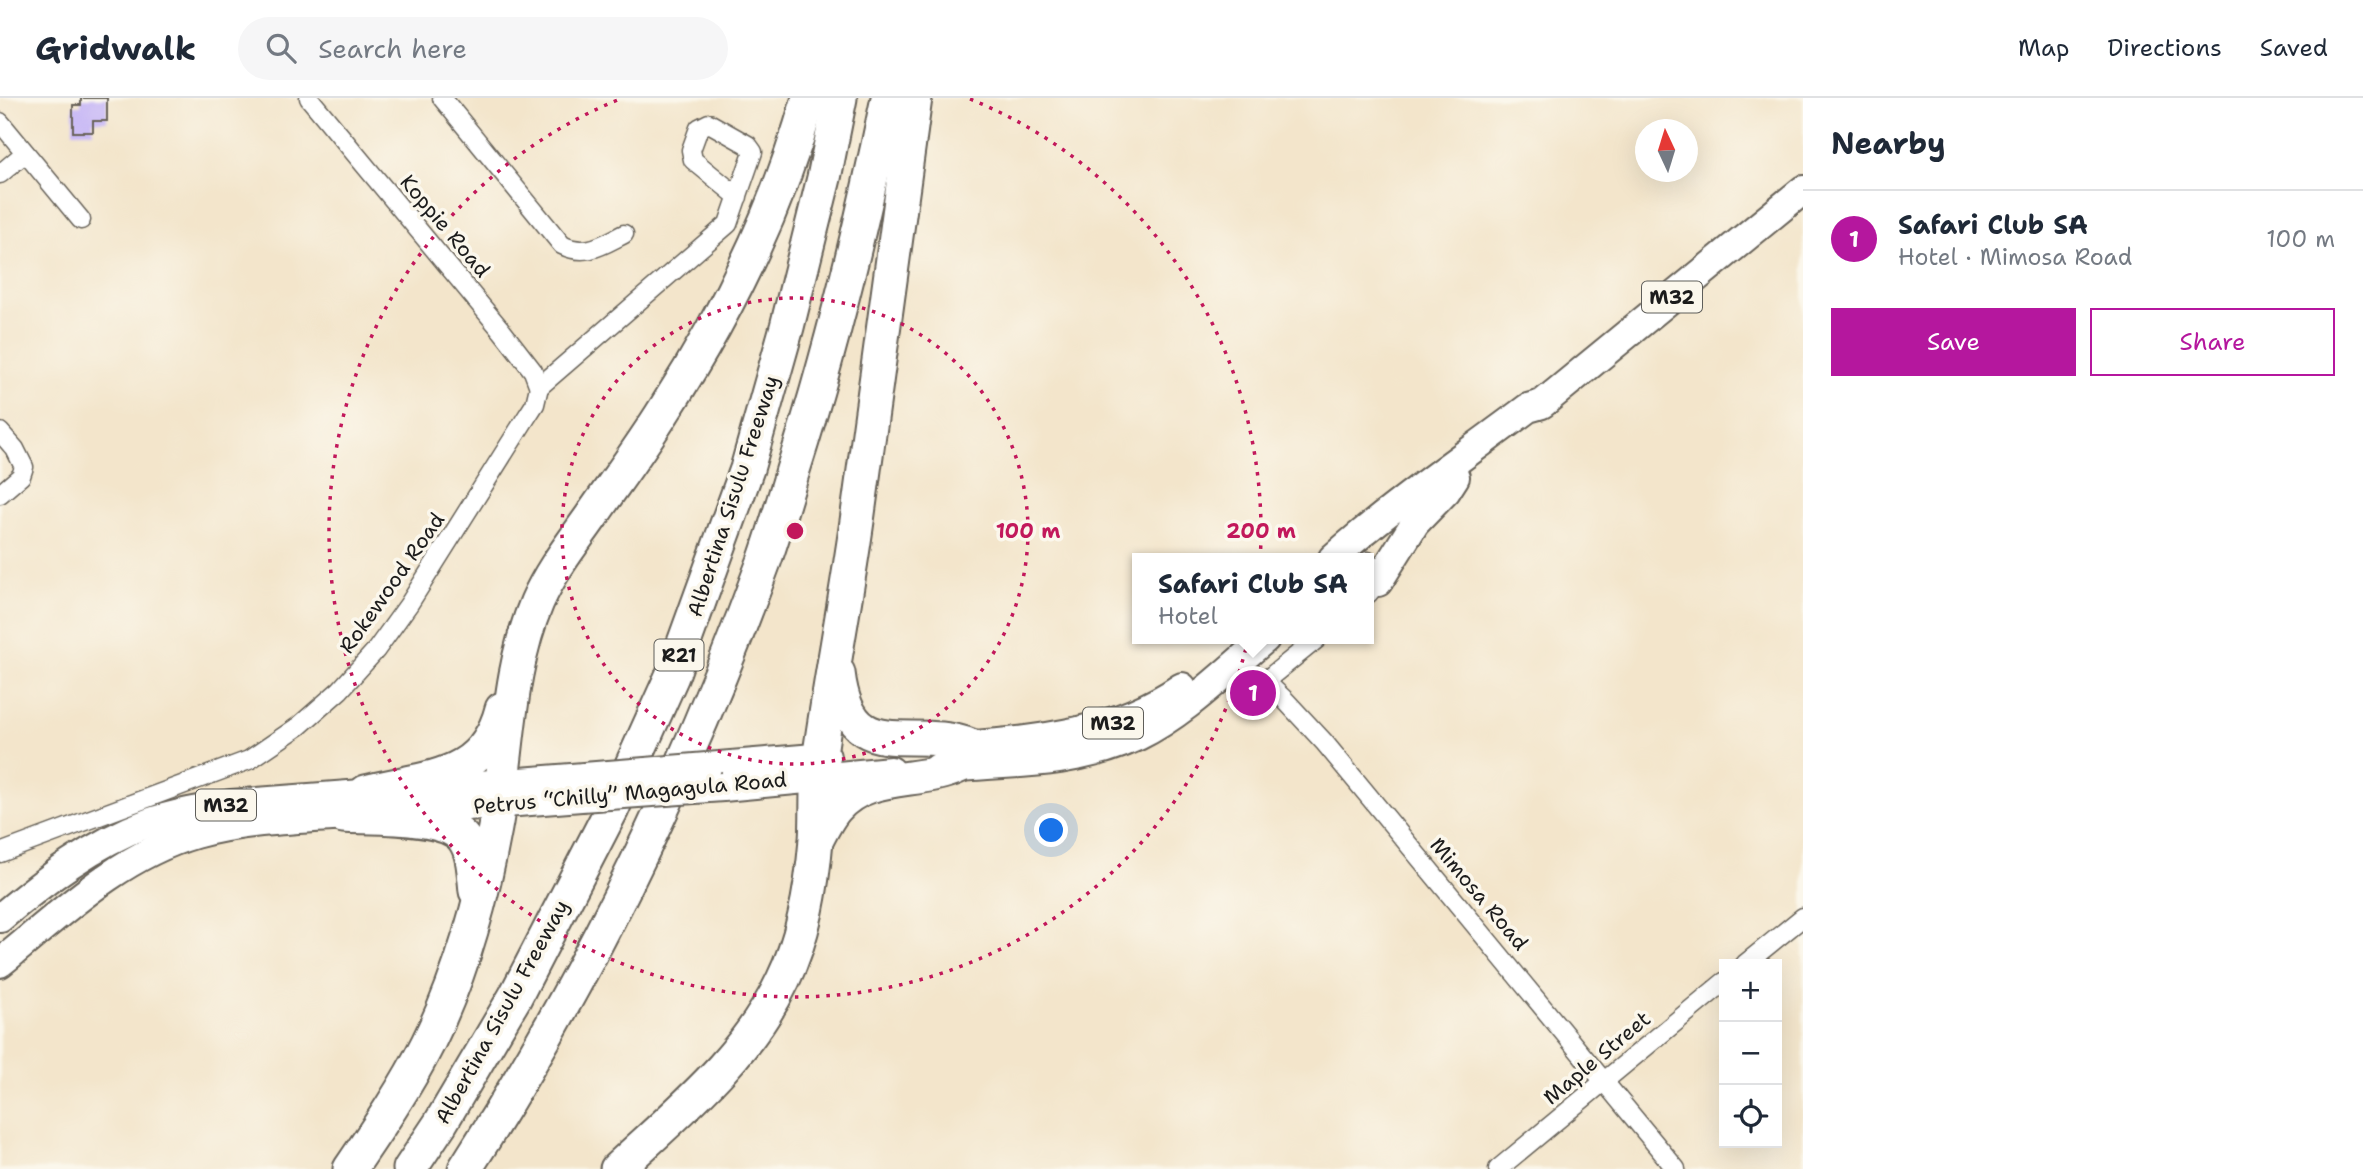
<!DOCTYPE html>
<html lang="en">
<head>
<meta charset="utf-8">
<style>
  :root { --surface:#fff; --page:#f6f6f7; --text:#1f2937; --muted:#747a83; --line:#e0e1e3; --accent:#b5179e }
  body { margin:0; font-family:"Shantell Sans",sans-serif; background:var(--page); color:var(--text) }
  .controls { position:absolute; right:21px; bottom:21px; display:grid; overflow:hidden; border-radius:0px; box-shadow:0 7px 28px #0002 }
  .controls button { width:63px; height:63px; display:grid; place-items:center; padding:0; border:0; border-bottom:2px solid var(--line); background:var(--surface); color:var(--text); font:35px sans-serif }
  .compass { position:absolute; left:1635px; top:21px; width:63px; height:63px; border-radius:50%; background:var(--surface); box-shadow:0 7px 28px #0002; rotate:356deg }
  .you { position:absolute; left:1052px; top:733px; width:24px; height:24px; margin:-18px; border:5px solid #fff; border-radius:50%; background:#1a73e8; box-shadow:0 0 0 10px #1a73e833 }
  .badge { display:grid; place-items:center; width:46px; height:46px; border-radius:50%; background:var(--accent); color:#fff; font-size:23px; font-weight:700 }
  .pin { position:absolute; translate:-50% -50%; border:4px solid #fff; box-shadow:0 2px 7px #0006 }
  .popup { position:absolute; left:1132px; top:455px; width:242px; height:91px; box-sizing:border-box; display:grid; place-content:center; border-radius:0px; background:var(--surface); filter:drop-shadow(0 2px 5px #0005); font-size:23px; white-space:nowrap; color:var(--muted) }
  .popup b { font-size:26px; color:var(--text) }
  .popup::after { content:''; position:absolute; left:50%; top:100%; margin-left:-14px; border:14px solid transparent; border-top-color:var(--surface) }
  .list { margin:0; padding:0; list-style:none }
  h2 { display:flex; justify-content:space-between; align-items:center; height:91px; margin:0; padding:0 28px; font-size:30px }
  h2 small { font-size:23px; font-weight:400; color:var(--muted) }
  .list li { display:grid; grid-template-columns:46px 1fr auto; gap:21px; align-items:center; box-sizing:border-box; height:98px; padding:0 28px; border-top:2px solid var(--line) }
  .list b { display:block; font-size:26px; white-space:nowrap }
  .list p { margin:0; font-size:23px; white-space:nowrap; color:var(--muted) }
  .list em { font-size:23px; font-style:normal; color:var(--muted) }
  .actions { display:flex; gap:14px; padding:21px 28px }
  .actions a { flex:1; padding:16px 0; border:2px solid var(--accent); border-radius:0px; text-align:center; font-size:24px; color:var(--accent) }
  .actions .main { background:var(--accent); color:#fff }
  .icon { flex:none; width:38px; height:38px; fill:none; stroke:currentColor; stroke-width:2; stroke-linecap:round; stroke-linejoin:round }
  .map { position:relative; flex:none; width:1803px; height:1071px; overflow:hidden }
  header { display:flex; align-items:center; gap:42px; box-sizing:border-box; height:98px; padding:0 35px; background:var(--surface); border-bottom:2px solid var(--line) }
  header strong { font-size:33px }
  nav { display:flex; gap:38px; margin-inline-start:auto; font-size:24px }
  .search { width:490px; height:63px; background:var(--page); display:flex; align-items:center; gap:18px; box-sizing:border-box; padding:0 24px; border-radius:38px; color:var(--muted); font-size:26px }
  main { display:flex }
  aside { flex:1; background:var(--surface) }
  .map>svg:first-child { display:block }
  .building { fill:#c1b0f7 }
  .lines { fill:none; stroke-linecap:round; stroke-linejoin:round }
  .minor-casing { stroke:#676259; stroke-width:21 }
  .primary-casing { stroke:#676259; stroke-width:32 }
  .motorway-casing { stroke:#676259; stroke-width:37 }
  .minor { stroke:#fff; stroke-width:18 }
  .primary { stroke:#fff; stroke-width:28 }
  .motorway { stroke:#fff; stroke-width:33 }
  .primary-bridge-casing { stroke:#676259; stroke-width:32; stroke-linecap:butt }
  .primary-bridge { stroke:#fff; stroke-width:28 }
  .ring { fill:none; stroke:#c2185b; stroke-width:3.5; stroke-dasharray:3.5 7 }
  .labels { text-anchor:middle; stroke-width:7; stroke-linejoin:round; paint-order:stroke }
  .shield { fill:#fbf7ec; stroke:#5f5e5a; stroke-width:2 }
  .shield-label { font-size:19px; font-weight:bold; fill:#1c1c1c }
  .street-label { font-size:21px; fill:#1c1c1c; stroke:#fbf7ec }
  .centre { fill:#c2185b; stroke:#fbf7ec; stroke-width:3.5 }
  .ring-label { font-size:21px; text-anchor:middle; font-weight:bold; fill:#c2185b; stroke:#fbf7ec; stroke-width:7; stroke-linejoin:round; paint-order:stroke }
</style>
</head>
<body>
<header>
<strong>Gridwalk</strong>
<div class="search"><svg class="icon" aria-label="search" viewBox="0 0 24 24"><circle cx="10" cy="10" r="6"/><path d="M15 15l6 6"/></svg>Search here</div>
<nav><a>Map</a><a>Directions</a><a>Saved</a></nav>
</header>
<main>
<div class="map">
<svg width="1803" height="1071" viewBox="0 0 1803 1071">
  <rect width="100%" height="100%" fill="#fbf7ec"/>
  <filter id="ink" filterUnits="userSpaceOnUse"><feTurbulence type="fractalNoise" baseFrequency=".0143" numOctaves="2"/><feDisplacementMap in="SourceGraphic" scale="14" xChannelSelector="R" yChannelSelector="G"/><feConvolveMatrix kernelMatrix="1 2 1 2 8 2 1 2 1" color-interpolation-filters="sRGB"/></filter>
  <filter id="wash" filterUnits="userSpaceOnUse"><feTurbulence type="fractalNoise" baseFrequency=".00686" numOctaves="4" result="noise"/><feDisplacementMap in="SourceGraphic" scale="28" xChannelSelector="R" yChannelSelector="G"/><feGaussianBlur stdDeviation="1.57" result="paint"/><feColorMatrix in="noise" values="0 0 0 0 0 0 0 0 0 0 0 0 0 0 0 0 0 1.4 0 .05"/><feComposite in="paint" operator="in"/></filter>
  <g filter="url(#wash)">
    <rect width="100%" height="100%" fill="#f3e5cb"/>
    <g id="blocks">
      <path class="building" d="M81,0H107V23H93V34H73V7H81Z"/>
    </g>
  </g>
  <g filter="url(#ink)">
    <use href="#blocks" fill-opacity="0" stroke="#676259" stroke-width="2"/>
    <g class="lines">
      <g class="minor-casing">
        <g id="minor">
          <path d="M309,0L502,233L533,273L539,289"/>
          <path d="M442,0L562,147C586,159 602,147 624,136"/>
          <path d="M0,24L81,122"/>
          <path d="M0,76L25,55"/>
          <path d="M539,289L728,126L753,54L748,47L709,25L699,30L691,52L693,62L738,99"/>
          <path d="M0,334L15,351L24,369L21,378L0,396"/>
          <path d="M1368,463L1378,484L1368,496"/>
          <path d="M1231,569L1265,583L1284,601L1324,644L1676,1071"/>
          <path d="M1265,583L1317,541"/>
          <path d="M0,755L249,662L299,628L340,592L376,552L409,506L526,320L535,306L539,289"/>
          <path d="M1745,866L1803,819"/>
          <path d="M1498,1071L1724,884"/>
        </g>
      </g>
      <g class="primary-casing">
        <g id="primary">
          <path d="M1333,460C1394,406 1463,359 1528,310L1542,306L1803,92"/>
          <path d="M1378,484L1415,425L1446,393L1455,379"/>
          <path d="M950,649C1034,642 1111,638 1182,589"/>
          <path d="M707,669L826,659"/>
          <path d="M938,670C1004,665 1076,668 1138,638C1185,615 1225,574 1265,541"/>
          <path d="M723,689L891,673"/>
          <path d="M405,713L581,699"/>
          <path d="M0,820C45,782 92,746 148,725C175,716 203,711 231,706L584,679"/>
          <path d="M0,865C59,817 119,758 195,736C249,721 309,721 365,717"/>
        </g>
      </g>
      <g class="motorway-casing">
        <g id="motorway">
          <path d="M838,575C850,672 911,624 971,648"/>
          <path d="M366,694C427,678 483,683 502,611"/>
          <path d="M343,718C373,720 446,716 464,741C474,755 474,776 476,793"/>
          <path d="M816,743C822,731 828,719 836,710C868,673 919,687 959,668"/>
          <path d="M350,1071C378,1030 406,989 428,945C460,880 482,802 495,730C509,656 507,574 537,504C551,472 572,446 591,419C616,383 642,348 665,311C727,215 778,111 809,0"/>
          <path d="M410,1071L440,1026L515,899L612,711L672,578L747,371L787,229L824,80L840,0"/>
          <path d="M465,1071C588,880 687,675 765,461C775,432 784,402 793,372C832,250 862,126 888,0"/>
          <path d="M617,1071C678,1014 747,959 783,882C804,839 812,790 816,742C818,714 815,685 820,656C831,578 846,501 857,423C877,282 896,141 915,0"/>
        </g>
      </g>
      <use href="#minor" class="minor"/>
      <use href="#primary" class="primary"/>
      <use href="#motorway" class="motorway"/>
      <g class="primary-bridge-casing">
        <g id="primary-bridge">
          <path d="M584,679L707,669"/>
          <path d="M581,699L723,689"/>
        </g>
      </g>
      <use href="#primary-bridge" class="primary-bridge"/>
    </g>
  </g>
  <g class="ring">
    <circle cx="795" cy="433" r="233"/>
    <path d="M970 1A466 466 0 1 1 620 1"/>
  </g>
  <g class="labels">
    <g class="shield">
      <rect x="1642" y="183.5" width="60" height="31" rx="5"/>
      <rect x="654.5" y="541.5" width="49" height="31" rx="5"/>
      <rect x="1083" y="609.5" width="60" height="31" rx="5"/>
      <rect x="196" y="691.5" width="60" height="31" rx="5"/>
    </g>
    <g class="shield-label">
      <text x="1672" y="206">M32</text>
      <text x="679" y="564">R21</text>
      <text x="1113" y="632">M32</text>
      <text x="226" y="714">M32</text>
    </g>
    <g class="street-label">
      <text transform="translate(445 128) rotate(50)" y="7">Koppie Road</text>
      <text transform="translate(733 398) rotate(-72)" y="7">Albertina Sisulu Freeway</text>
      <text transform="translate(392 485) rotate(-55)" y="7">Rokewood Road</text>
      <text transform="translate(630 695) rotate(-5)" y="7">Petrus “Chilly” Magagula Road</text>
      <text transform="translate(1479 796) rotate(50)" y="7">Mimosa Road</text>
      <text transform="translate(502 914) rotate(-61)" y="7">Albertina Sisulu Freeway</text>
      <text transform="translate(1597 960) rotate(-40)" y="7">Maple Street</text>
    </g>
  </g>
  <circle cx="795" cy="433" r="10" class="centre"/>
  <g class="ring-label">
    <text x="1028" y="440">100 m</text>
    <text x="1261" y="440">200 m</text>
  </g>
</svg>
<div class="controls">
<button>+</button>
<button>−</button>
<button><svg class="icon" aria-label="locate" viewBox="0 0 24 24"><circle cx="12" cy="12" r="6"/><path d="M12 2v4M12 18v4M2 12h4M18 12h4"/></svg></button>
</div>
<svg class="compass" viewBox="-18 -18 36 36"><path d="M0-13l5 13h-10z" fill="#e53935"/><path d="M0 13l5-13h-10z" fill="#747a83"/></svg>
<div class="you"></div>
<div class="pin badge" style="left:1253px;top:595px">1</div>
<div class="popup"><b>Safari Club SA</b>Hotel</div>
</div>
<aside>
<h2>Nearby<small></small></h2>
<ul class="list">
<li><span class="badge">1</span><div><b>Safari Club SA</b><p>Hotel · Mimosa Road</p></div><em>100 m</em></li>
</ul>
<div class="actions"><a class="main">Save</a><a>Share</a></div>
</aside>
</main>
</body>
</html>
